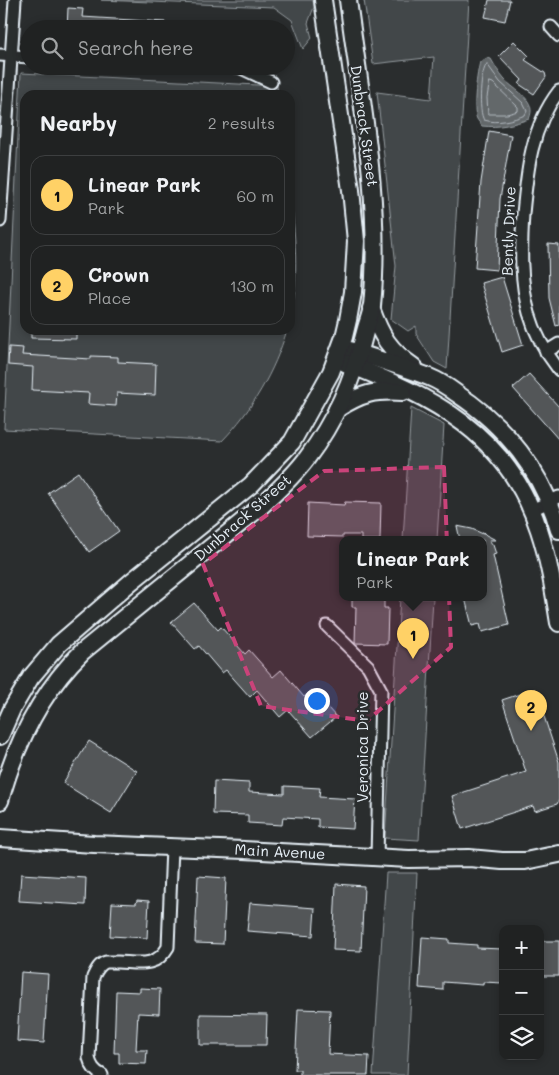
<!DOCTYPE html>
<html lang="en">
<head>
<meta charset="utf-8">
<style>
  :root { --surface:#202222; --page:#282a2a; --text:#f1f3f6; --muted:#a2a4a5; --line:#3d3f40; --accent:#ffd166 }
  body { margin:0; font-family:Mali,sans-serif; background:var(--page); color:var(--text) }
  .controls { position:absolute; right:15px; bottom:15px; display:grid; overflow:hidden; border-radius:10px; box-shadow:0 2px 8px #0003 }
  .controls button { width:45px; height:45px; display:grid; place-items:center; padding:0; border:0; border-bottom:1px solid var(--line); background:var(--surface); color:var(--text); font:25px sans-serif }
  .you { position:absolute; left:316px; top:700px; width:18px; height:18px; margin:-12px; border:4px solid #fff; border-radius:50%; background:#1a73e8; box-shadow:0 0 0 8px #1a73e833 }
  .badge { display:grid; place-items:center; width:32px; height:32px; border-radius:50%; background:var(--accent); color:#111; font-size:16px; font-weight:700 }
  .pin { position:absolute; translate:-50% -41px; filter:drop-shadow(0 1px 2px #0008) }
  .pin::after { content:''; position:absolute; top:26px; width:18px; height:15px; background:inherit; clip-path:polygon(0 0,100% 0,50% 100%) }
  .popup { position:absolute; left:339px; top:536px; width:148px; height:65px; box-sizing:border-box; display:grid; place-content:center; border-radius:10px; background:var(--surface); filter:drop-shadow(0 1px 4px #0005); font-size:16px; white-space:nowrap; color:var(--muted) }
  .popup b { font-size:19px; color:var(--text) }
  .popup::after { content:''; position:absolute; left:50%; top:100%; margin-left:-10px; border:10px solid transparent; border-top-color:var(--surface) }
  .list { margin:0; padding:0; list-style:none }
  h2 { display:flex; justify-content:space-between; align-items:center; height:65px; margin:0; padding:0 20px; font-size:21px }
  h2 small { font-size:16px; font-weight:400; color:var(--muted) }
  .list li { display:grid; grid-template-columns:32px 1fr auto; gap:15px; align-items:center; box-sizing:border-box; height:80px; margin:0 10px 10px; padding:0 10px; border:1px solid var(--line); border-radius:15px }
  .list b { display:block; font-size:19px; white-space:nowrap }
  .list p { margin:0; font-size:16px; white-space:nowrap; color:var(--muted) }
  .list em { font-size:16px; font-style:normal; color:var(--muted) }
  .icon { flex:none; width:28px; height:28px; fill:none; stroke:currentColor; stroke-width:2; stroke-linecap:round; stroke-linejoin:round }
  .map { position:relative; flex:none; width:559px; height:1075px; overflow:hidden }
  .search { position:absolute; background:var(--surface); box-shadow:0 2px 8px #0003; left:20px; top:20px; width:275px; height:55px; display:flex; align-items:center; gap:12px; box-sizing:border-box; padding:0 18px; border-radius:28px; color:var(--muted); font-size:19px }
  .panel { position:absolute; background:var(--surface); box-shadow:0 2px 8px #0003; left:20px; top:90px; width:275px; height:245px; border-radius:15px }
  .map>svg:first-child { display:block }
  .green { fill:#424648; stroke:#959ca0 }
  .water { fill:#63686b; stroke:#989fa3 }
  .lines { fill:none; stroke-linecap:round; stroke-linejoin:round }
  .shore { stroke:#b3bac0; stroke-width:1 }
  .building { fill:#535759; stroke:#e8f1f8 }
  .street-casing { stroke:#e8f1f8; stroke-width:15 }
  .secondary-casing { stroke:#e8f1f8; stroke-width:20 }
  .street { stroke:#2a2d2e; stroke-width:11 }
  .secondary { stroke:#2a2d2e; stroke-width:16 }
  .marked { fill:#ca437a; fill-opacity:0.2; stroke:#ca437a; stroke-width:4; stroke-dasharray:10 6; stroke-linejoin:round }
  .labels { text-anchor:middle; stroke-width:5; stroke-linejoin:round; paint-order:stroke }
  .street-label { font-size:15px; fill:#e8f1f8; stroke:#2a2d2e }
</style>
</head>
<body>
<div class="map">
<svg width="559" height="1075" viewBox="0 0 559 1075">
  <rect width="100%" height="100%" fill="#2a2d2e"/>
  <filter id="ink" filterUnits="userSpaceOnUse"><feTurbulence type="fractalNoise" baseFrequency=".02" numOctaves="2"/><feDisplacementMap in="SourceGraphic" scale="10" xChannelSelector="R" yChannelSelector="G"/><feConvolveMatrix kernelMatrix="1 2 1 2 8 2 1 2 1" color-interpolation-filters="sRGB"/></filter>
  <g filter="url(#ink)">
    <g class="green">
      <path d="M101,0H313L314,7L308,23L312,38L303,49L292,20L274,7Z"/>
      <path d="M364,0H469L447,369L434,362L416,334V326L408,331L391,319L396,266L377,92L431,99L434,57L373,64Z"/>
      <path d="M21,73L277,86L278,95H25V330H287C274,372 253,409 222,441L4,429Z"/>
      <path d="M290,191C295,234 300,275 290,319Z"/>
      <path d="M411,408L444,425L437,540H403Z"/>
      <path d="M400,598H433L419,840L385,838Z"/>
      <path d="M386,873H417L407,1075H373Z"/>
    </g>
    <path class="water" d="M487,58L491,59C495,66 499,73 504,79C515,91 538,100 529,119C514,124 499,128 482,126C480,123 478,121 477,119C472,109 477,72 480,62Z"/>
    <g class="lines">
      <g class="shore">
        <path d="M487,64L500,82L523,103L527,111L525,115C513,120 497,124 484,120C478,112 480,70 487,64Z"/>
        <path d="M490,82L493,83L518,107V111L507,114H488L487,98Z"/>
      </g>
    </g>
    <g class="building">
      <path d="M489,0H510L505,21L485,17Z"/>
      <path d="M68,8L83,9L82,17L165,22V29H67Z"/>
      <path d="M514,41L529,56L525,60L545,73L546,77L534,94L519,84L522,80L499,56Z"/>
      <path d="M489,131L511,135L500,199L497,270L475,268L481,182Z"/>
      <path d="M548,244L559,245V325L556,326L549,298Z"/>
      <path d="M502,277L523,345L502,352L481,283Z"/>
      <path d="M31,330H76V339L31,338Z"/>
      <path d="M9,347L23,348L22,355L91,359V356L118,357V362L156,364L155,395L117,393L116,406L88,404L89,393L32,390L33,367L8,365Z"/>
      <path d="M529,374L559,407V440L513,388Z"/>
      <path d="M78,472L119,531L89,552L48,493Z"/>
      <path d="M345,502L381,503L380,540H361V535H343V537L307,536L308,503L344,505Z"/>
      <path d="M457,526L472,529L483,534V532L486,535L496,540H489L493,545L496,554L493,555L509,625L482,632L480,624L472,626L465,598H483V540H460Z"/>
      <path d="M352,598H384V608H388L387,644L355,643L356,607H352Z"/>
      <path d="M194,603L218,630L221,627L245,654L249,650L273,677L281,670L304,697L312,690L336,717L312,737L288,710L280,717L257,690L250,697L226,670L222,673L199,646L195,649L171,622Z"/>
      <path d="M535,689L559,762V800L557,804L535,811L533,806L462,829L452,796L526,772L502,700Z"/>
      <path d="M89,741L137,771L111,813L63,783Z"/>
      <path d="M214,781L249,783V792L284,794V786L320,788L319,797L355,799L353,829L318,827V819L283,817L282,825L248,823V815L213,814Z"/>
      <path d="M21,874L86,878L85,905L19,901Z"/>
      <path d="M198,876L226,878L223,944L195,943Z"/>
      <path d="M336,884L364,886L361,951L333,950Z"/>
      <path d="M137,900L149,901L147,938L110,936L112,903L136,904Z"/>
      <path d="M250,903L315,908L313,936L247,931Z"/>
      <path d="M422,937L449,939V943L477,945V948L503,949V983L483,982V985L443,982V990L419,988Z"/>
      <rect x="540" y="941" width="19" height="35"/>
      <path d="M21,972L48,974L44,1043L17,1041Z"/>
      <path d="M140,988L160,989L159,1014L138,1013L136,1050H147L146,1064L119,1063V1053H114L116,991L140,992Z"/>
      <path d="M298,1009L330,1010L328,1054L369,1056L368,1075H300V1070H295Z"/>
      <path d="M200,1014L267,1015L266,1045H200Z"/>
    </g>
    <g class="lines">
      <g class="street-casing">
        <g id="street">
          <path d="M551,27L559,36"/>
          <path d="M0,55L29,57"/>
          <path d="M228,66L239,67L271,82"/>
          <path d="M559,91C531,127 527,171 523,214C521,248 520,281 529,313C535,334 546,353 559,370"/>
          <path d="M0,221L15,0"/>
          <path d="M546,352L559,344"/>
          <path d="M532,510L559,497"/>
          <path d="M327,626L368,666L381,690L377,857"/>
          <path d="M102,1075C94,1071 91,1066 89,1058L93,977C96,971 99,964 106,962C109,962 114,962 118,962C139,963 156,968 168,947L172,847"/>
        </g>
      </g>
      <g class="secondary-casing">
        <g id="secondary">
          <path d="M371,308C381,336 389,350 414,367"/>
          <path d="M350,350C376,359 404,367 429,377C439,381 448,387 456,393C505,425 543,472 559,530"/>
          <path d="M345,363C433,397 508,434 539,530C549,560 554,592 559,623"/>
          <path d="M337,409C362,393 375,390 403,392"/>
          <path d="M0,736L12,709L31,677L59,644L132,581L251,485L292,442L331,372L344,337L348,320L353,292L356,241L351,190L323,0"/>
          <path d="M0,801C15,745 40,693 82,652L259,508C276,492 293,477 307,458C335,421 354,377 365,332C367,323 371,315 372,306C382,203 361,101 348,0"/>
          <path d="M0,838L94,844L244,850L409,859L469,858L502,861H525L559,854"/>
        </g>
      </g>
      <use href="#street" class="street"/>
      <use href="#secondary" class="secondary"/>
    </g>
  </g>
  <path class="marked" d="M444,467L451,647L367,721L261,706L203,564L324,471Z"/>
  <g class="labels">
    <g class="street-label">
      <text transform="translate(364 126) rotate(82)" y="5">Dunbrack Street</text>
      <text transform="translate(509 231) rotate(-88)" y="5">Bently Drive</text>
      <text transform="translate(243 518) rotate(-41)" y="5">Dunbrack Street</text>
      <text transform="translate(363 747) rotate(-90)" y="5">Veronica Drive</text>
      <text transform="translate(280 852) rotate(3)" y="5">Main Avenue</text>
    </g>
  </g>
</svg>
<div class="controls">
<button>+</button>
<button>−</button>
<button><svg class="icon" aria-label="layers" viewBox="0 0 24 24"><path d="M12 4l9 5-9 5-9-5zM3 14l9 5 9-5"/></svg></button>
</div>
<div class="you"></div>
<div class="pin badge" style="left:413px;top:659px">1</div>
<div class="popup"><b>Linear Park</b>Park</div>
<div class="pin badge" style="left:531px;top:731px">2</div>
<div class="search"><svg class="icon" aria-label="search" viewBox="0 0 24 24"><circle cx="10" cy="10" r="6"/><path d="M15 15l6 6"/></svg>Search here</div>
<section class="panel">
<h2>Nearby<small>2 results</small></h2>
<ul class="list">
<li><span class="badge">1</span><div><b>Linear Park</b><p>Park</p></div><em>60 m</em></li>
<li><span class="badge">2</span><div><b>Crown</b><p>Place</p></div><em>130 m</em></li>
</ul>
</section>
</div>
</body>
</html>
